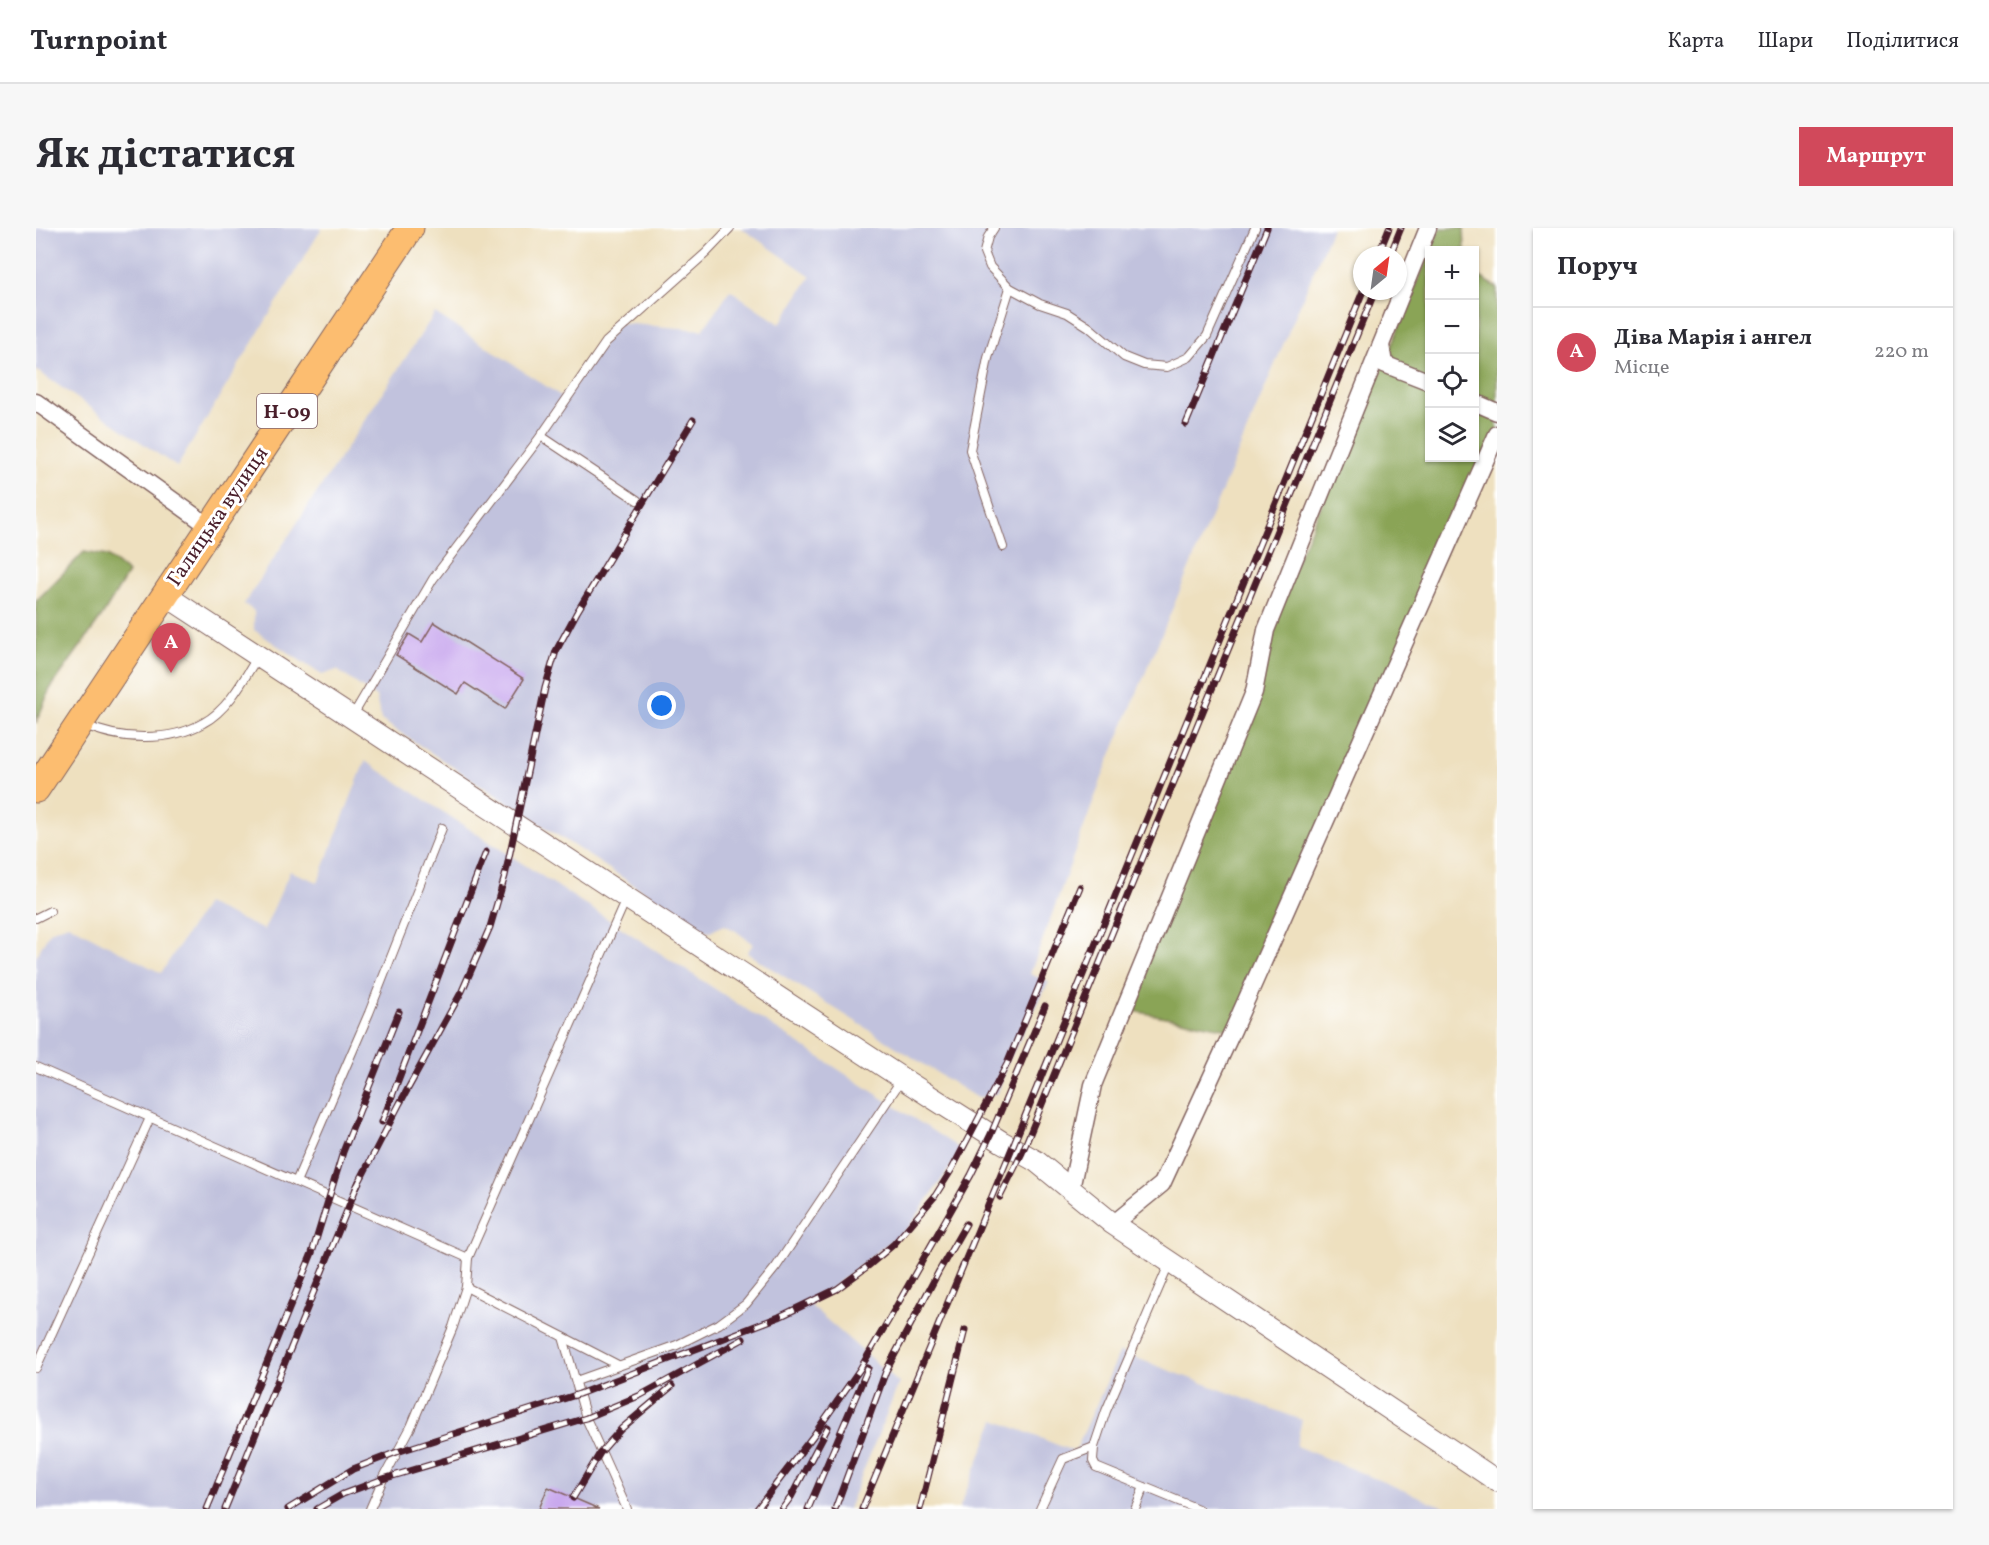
<!DOCTYPE html>
<html lang="uk">
<head>
<meta charset="utf-8">
<style>
  :root { --surface:#fff; --page:#f7f7f7; --text:#2b2b33; --muted:#7c7c81; --line:#e1e1e2; --accent:#d1495b }
  body { margin:0; font-family:Vollkorn,serif; background:var(--page); color:var(--text) }
  .controls { position:absolute; right:18px; top:18px; display:grid; overflow:hidden; border-radius:0px; box-shadow:0 2px 4px #0004 }
  .controls button { width:54px; height:54px; display:grid; place-items:center; padding:0; border:0; border-bottom:2px solid var(--line); background:var(--surface); color:var(--text); font:30px sans-serif }
  .compass { position:absolute; left:1317px; top:18px; width:54px; height:54px; border-radius:50%; background:var(--surface); box-shadow:0 2px 4px #0004; rotate:29deg }
  .you { position:absolute; left:626px; top:478px; width:21px; height:21px; margin:-15px; border:4px solid #fff; border-radius:50%; background:#1a73e8; box-shadow:0 0 0 9px #1a73e833 }
  .badge { display:grid; place-items:center; width:39px; height:39px; border-radius:50%; background:var(--accent); color:#fff; font-size:20px; font-weight:700 }
  .pin { position:absolute; translate:-50% -50px; filter:drop-shadow(0 2px 3px #0008) }
  .pin::after { content:''; position:absolute; top:32px; width:21px; height:18px; background:inherit; clip-path:polygon(0 0,100% 0,50% 100%) }
  .list { margin:0; padding:0; list-style:none }
  h2 { display:flex; justify-content:space-between; align-items:center; height:78px; margin:0; padding:0 24px; font-size:26px }
  h2 small { font-size:20px; font-weight:400; color:var(--muted) }
  .list li { display:grid; grid-template-columns:39px 1fr auto; gap:18px; align-items:center; box-sizing:border-box; height:90px; padding:0 24px; border-top:2px solid var(--line) }
  .list b { display:block; font-size:22px; white-space:nowrap }
  .list p { margin:0; font-size:20px; white-space:nowrap; color:var(--muted) }
  .list em { font-size:20px; font-style:normal; color:var(--muted) }
  .icon { flex:none; width:33px; height:33px; fill:none; stroke:currentColor; stroke-width:2; stroke-linecap:round; stroke-linejoin:round }
  .map { position:relative; flex:none; width:1461px; height:1281px; overflow:hidden; border-radius:0px }
  header { display:flex; align-items:center; gap:36px; box-sizing:border-box; height:84px; padding:0 30px; background:var(--surface); border-bottom:2px solid var(--line) }
  header strong { font-size:28px }
  nav { display:flex; gap:33px; margin-inline-start:auto; font-size:21px }
  .intro { display:flex; align-items:center; justify-content:space-between; box-sizing:border-box; height:144px; padding:0 36px }
  h1 { margin:0; font-size:42px }
  .button { padding:15px 27px; border-radius:0px; background:var(--accent); color:#fff; font-size:21px; font-weight:700 }
  main { display:flex; gap:36px; padding:0 36px }
  aside { flex:1; background:var(--surface); border-radius:0px; box-shadow:0 2px 4px #0004 }
  .map>svg:first-child { display:block }
  .industrial { fill:#c1c2dd }
  .forest { fill:#8aa456; stroke:#6a6240; stroke-width:1.5 }
  .building { fill:#c9a9ee }
  .lines { fill:none; stroke-linecap:round; stroke-linejoin:round }
  .service-casing { stroke:#83635f; stroke-width:10 }
  .minor-casing { stroke:#83635f; stroke-width:19 }
  .tertiary-casing { stroke:#83635f; stroke-width:23 }
  .primary-casing { stroke:#83635f; stroke-width:29 }
  .service { stroke:#fff; stroke-width:8 }
  .minor { stroke:#fff; stroke-width:16 }
  .tertiary { stroke:#fff; stroke-width:21 }
  .primary { stroke:#fcbd6f; stroke-width:27 }
  .rail-casing { stroke:#4a1f2b; stroke-width:7 }
  .rail { stroke:#fff; stroke-width:4.5; stroke-dasharray:14; stroke-linecap:butt }
  .labels { text-anchor:middle; stroke-width:6; stroke-linejoin:round; paint-order:stroke }
  .shield { fill:#fff; stroke:#80626b; stroke-width:1.5 }
  .shield-label { font-size:20px; font-weight:bold; fill:#4a1f2b }
  .street-label { font-size:21px; fill:#4a1f2b; stroke:#fff }
</style>
</head>
<body>
<header>
<strong>Turnpoint</strong>
<nav><a>Карта</a><a>Шари</a><a>Поділитися</a></nav>
</header>
<div class="intro"><h1>Як дістатися</h1><a class="button">Маршрут</a></div>
<main>
<div class="map">
<svg width="1461" height="1281" viewBox="0 0 1461 1281">
  <rect width="100%" height="100%" fill="#fff"/>
  <filter id="ink" filterUnits="userSpaceOnUse"><feTurbulence type="fractalNoise" baseFrequency=".0167" numOctaves="2"/><feDisplacementMap in="SourceGraphic" scale="12" xChannelSelector="R" yChannelSelector="G"/><feConvolveMatrix kernelMatrix="1 2 1 2 8 2 1 2 1" color-interpolation-filters="sRGB"/></filter>
  <filter id="wash" filterUnits="userSpaceOnUse"><feTurbulence type="fractalNoise" baseFrequency=".008" numOctaves="4" result="noise"/><feDisplacementMap in="SourceGraphic" scale="24" xChannelSelector="R" yChannelSelector="G"/><feGaussianBlur stdDeviation="1.35" result="paint"/><feColorMatrix in="noise" values="0 0 0 0 0 0 0 0 0 0 0 0 0 0 0 0 0 1.4 0 .05"/><feComposite in="paint" operator="in"/></filter>
  <g filter="url(#wash)">
    <rect width="100%" height="100%" fill="#eee0bf"/>
    <g class="industrial">
      <path d="M0,0H286L141,239L0,142Z"/>
      <path d="M705,0H1296L1070,539L994,746L1013,754L971,836L962,865L941,870L711,725L717,716L700,703L689,697L672,704L656,695L345,492L340,469L301,442L286,447L218,402V383L208,376L399,85L528,170L583,95L667,102L694,62L744,96L775,48Z"/>
      <path d="M329,533L926,922L873,999L774,1077L863,1155L812,1281H0V729L14,703L32,696L125,745L170,676L228,702L254,643L282,654Z"/>
      <path d="M1084,1124L1266,1192L1260,1218L1413,1281H923L959,1192L1039,1224Z"/>
    </g>
    <g class="forest">
      <path d="M1404,0H1428L1429,22H1395Z"/>
      <path d="M1393,26L1394,230H1438L1439,46L1461,59V206L1197,802L1087,781L1218,464L1230,402L1348,136Z"/>
      <path d="M48,324L71,328L92,345L66,388L14,461L0,495V373Z"/>
    </g>
    <g id="blocks">
      <g class="building">
        <path d="M398,394L488,451L469,481L429,455L422,466L360,427L373,406L386,414Z"/>
        <path d="M512,1259L563,1281H503Z"/>
      </g>
    </g>
  </g>
  <g filter="url(#ink)">
    <use href="#blocks" fill-opacity="0" stroke="#83635f" stroke-width="1.5"/>
    <g class="lines">
      <g class="service-casing">
        <g id="service">
          <path d="M958,0L952,9L948,24L954,39L974,60L1004,76L1031,85L1053,99L1088,129L1108,137L1131,139L1153,129L1171,108L1219,0"/>
          <path d="M505,208L601,272"/>
          <path d="M967,319L934,222L952,130L974,60"/>
          <path d="M316,489L397,351L505,208L570,114L670,25L694,0"/>
          <path d="M47,496C81,512 133,515 167,495C192,482 208,451 222,428"/>
          <path d="M0,690L14,683"/>
          <path d="M0,839L432,1030L430,1059L417,1099L375,1199L347,1251L334,1281"/>
          <path d="M260,954L333,785L406,600"/>
          <path d="M432,1030L590,671"/>
          <path d="M1134,1034L1070,1183L1058,1219L1057,1233L1060,1239L1162,1281"/>
          <path d="M430,1059L582,1137"/>
          <path d="M527,1109L550,1190L591,1281"/>
          <path d="M0,1140L114,890"/>
          <path d="M540,1153L641,1117L683,1096L710,1076L740,1039L866,851"/>
          <path d="M1004,1281L1027,1231L1058,1219"/>
          <path d="M1099,1281L1108,1259"/>
        </g>
      </g>
      <g class="minor-casing">
        <g id="minor">
          <path d="M1345,117L1348,136L1394,154"/>
          <path d="M0,174L174,299"/>
          <path d="M1438,174L1461,184"/>
          <path d="M1035,961L1057,857L1218,464L1230,402L1392,0"/>
          <path d="M1077,996L1126,956L1197,802L1461,206"/>
        </g>
      </g>
      <g class="tertiary-casing">
        <path id="tertiary" d="M129,367L867,851L966,914L1000,933L1077,996L1461,1253"/>
      </g>
      <g class="primary-casing">
        <path id="primary" d="M0,561L374,0"/>
      </g>
      <use href="#service" class="service"/>
      <use href="#minor" class="minor"/>
      <use href="#tertiary" class="tertiary"/>
      <use href="#primary" class="primary"/>
      <g class="rail-casing">
        <g id="rail">
          <path d="M1342,27L1353,0"/>
          <path d="M1354,27L1365,0"/>
          <path d="M1150,196L1231,0"/>
          <path d="M346,894L450,624"/>
          <path d="M320,960L364,875L426,763L454,699L469,648L509,460L520,423L541,384L657,192"/>
          <path d="M964,969L986,925L1339,63"/>
          <path d="M537,1270L564,1225L585,1201L636,1158"/>
          <path d="M171,1281L276,1025L307,924L363,784"/>
          <path d="M189,1281L323,953"/>
          <path d="M252,1281L317,1241L361,1224L543,1166L743,1089L801,1061L832,1038L858,1016L899,968L916,941L971,836L1044,659"/>
          <path d="M281,1281L307,1266L347,1251L550,1190L605,1167L707,1111"/>
          <path d="M721,1281L777,1208L824,1141L852,1093L935,947L955,906L1009,778"/>
          <path d="M746,1281L755,1269L792,1199"/>
          <path d="M772,1281L832,1140"/>
          <path d="M799,1281L850,1143L903,1043L930,996"/>
          <path d="M826,1281L976,920L1327,63"/>
          <path d="M884,1281L929,1102"/>
        </g>
      </g>
      <use href="#rail" class="rail"/>
    </g>
  </g>
  <g class="labels">
    <rect class="shield" x="221" y="166" width="60" height="34" rx="4.5"/>
    <g class="shield-label">
      <text x="251" y="190">Н-09</text>
    </g>
    <g class="street-label">
      <text transform="translate(181 288) rotate(-56)" y="7">Галицька вулиця</text>
    </g>
  </g>
</svg>
<div class="controls">
<button>+</button>
<button>−</button>
<button><svg class="icon" aria-label="locate" viewBox="0 0 24 24"><circle cx="12" cy="12" r="6"/><path d="M12 2v4M12 18v4M2 12h4M18 12h4"/></svg></button>
<button><svg class="icon" aria-label="layers" viewBox="0 0 24 24"><path d="M12 4l9 5-9 5-9-5zM3 14l9 5 9-5"/></svg></button>
</div>
<svg class="compass" viewBox="-18 -18 36 36"><path d="M0-13l5 13h-10z" fill="#e53935"/><path d="M0 13l5-13h-10z" fill="#7c7c81"/></svg>
<div class="you"></div>
<div class="pin badge" style="left:135px;top:445px">A</div>
</div>
<aside>
<h2>Поруч<small></small></h2>
<ul class="list">
<li><span class="badge">A</span><div><b>Діва Марія і ангел</b><p>Місце</p></div><em>220 m</em></li>
</ul>
</aside>
</main>
</body>
</html>
